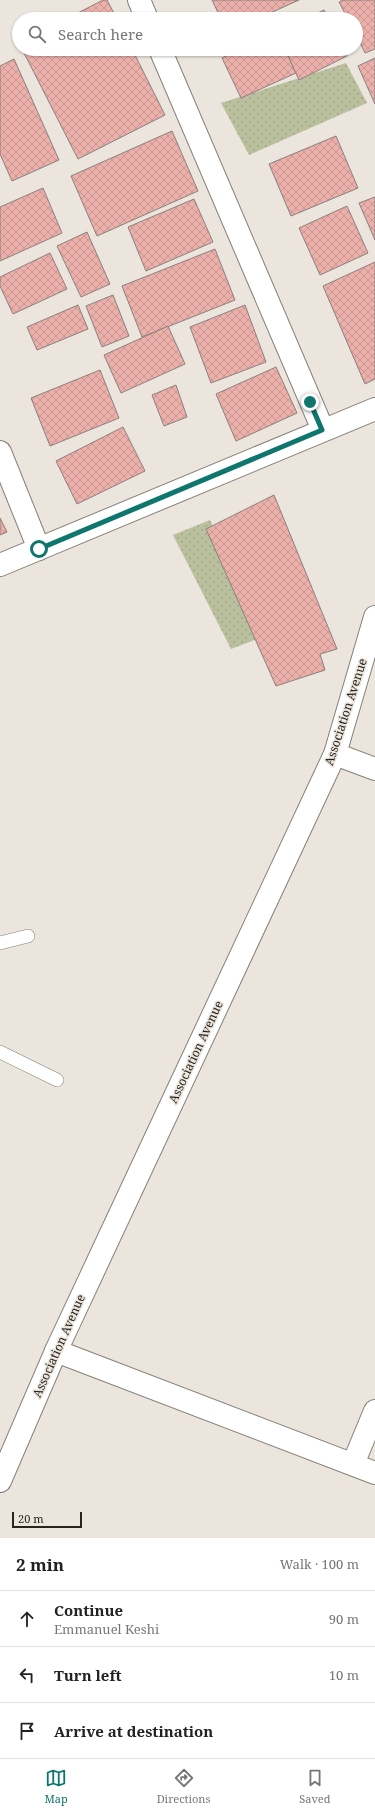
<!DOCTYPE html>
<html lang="en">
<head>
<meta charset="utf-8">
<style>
  :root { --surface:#fff; --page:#f2f2f2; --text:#222; --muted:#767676; --line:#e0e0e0; --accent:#0f766e }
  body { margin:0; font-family:"Noto Serif",serif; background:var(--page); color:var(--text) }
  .scale { position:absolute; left:12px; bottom:10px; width:70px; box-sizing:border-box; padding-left:4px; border:2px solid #262421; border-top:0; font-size:11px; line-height:14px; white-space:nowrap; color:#262421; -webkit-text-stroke:3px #ece5dd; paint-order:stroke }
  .stop { position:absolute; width:12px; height:12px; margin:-9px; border:3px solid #0f766e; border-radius:50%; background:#fff }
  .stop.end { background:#0f766e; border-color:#fff; box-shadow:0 1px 4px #0008 }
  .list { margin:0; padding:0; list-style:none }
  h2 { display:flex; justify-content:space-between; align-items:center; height:52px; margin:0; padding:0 16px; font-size:17px }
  h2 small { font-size:13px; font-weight:400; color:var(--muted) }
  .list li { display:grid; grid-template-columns:26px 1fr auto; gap:12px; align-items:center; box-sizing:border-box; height:56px; padding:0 16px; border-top:1px solid var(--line) }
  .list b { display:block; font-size:15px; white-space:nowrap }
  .list p { margin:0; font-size:13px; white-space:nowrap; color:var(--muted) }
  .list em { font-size:13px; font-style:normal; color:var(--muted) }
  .icon { flex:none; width:22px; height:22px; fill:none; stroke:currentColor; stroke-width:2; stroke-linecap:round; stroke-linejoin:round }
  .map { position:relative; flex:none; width:375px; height:1538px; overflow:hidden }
  .search { position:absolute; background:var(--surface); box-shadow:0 1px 3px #0004; left:12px; right:12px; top:12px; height:44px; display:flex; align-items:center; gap:10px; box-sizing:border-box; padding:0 14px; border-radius:22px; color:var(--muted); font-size:15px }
  .sheet { height:220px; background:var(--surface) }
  nav { display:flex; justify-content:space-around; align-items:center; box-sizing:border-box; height:56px; border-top:1px solid var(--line); background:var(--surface); font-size:11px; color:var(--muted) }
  nav a { display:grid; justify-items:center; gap:2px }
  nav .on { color:var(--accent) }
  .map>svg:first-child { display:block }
  .grass { fill:url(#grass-dots) }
  .building { fill:url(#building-cross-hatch); stroke:#8a7f7e }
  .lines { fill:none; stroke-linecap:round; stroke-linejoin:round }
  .service-casing { stroke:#867f78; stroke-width:14 }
  .minor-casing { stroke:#867f78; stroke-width:24 }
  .service { stroke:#fff; stroke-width:13 }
  .minor { stroke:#fff; stroke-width:22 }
  .route { stroke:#0f766e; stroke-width:5 }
  .labels { text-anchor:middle; stroke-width:3; stroke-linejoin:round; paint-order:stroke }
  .street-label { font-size:12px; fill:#262421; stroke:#ece5dd }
</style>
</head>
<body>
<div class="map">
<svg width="375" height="1538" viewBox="0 0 375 1538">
  <defs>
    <pattern id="grass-dots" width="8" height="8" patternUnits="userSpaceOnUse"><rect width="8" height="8" fill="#bac09d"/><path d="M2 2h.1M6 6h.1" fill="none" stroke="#a0a587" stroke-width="1.8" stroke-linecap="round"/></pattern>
    <pattern id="building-cross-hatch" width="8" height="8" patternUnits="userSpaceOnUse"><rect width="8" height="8" fill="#ecb0ab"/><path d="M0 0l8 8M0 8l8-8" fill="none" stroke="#ca9793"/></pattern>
  </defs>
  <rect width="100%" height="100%" fill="#ece5dd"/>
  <g class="grass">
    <path d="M346,63L367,103L249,155L221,103Z"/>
    <path d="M210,520L260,638L231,649L173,535Z"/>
  </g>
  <g class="building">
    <path d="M103,0H107L117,19H66Z"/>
    <path d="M212,0H299L257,19H221Z"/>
    <path d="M343,0H375V49L365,53L356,34V19H348L339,2Z"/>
    <path d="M324,10L329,19H305Z"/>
    <path d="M22,49H132L165,115L78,159Z"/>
    <path d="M241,49H285L296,73L241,98L222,58Z"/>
    <path d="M285,49H344L347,56L299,80Z"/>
    <path d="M375,58V104L358,66Z"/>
    <path d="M14,59L59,160L12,181L0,154V66Z"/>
    <path d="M172,131L198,191L97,236L71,176Z"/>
    <path d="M336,136L358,188L291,216L269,164Z"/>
    <path d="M43,188L62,233L0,261V207Z"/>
    <path d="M375,197V240L359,203Z"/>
    <path d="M194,199L213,242L146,271L128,227Z"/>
    <path d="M347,206L368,253L320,275L299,228Z"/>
    <path d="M87,232L110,284L81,297L57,246Z"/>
    <path d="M215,249L235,300L142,337L122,286Z"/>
    <path d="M50,253L67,289L13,314L0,286V277Z"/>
    <path d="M375,262V379L365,384L323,286Z"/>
    <path d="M113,295L129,336L102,347L86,306Z"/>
    <path d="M78,305L88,329L37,350L27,327Z"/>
    <path d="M245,305L266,362L211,383L190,327Z"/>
    <path d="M168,326L185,364L121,393L104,355Z"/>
    <path d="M276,367L297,413L236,441L216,394Z"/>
    <path d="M100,370L119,418L50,446L31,398Z"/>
    <path d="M176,385L187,417L164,426L152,395Z"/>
    <path d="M123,427L145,471L77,504L56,461Z"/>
    <path d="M274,495L337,649L320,654L325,670L276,686L206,529Z"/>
    <path d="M0,518L7,532L0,535Z"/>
  </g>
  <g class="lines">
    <g class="service-casing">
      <g id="service">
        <path d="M0,943L28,936"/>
        <path d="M0,1052L57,1080"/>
      </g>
    </g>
    <g class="minor-casing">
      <g id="minor">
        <path d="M139,0L147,19"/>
        <path d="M160,49L323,430"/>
        <path d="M0,452L39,549"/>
        <path d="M0,565L375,409"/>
        <path d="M335,754L375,769"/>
        <path d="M56,1351L375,1473"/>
        <path d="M353,1464L375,1411"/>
        <path d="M0,1481L56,1351L335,754L375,617"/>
      </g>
    </g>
    <use href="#service" class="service"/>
    <use href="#minor" class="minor"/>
  </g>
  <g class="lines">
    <path class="route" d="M39,549L322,430L310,402"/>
  </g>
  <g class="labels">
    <g class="street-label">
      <text transform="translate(346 712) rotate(-72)" y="4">Association Avenue</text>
      <text transform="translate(196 1052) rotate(-65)" y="4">Association Avenue</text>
      <text transform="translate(59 1346) rotate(-66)" y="4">Association Avenue</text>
    </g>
  </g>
</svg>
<div class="scale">20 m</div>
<div class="stop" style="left:39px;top:549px"></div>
<div class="stop end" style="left:310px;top:402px"></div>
<div class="search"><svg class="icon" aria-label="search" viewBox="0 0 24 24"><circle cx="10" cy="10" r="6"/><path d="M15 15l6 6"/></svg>Search here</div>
</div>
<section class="sheet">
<h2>2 min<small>Walk · 100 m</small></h2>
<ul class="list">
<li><svg class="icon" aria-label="ahead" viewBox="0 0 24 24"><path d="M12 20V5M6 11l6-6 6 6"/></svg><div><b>Continue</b><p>Emmanuel Keshi</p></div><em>90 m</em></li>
<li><svg class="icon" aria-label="left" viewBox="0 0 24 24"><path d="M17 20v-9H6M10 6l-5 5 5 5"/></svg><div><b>Turn left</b></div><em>10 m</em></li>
<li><svg class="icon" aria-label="arrive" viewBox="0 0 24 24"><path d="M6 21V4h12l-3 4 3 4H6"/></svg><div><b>Arrive at destination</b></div></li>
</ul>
</section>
<nav>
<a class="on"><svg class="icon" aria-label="map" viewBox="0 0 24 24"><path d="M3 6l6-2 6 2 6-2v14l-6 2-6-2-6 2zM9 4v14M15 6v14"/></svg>Map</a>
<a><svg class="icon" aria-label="directions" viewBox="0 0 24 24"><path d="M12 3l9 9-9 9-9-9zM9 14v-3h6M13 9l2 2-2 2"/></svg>Directions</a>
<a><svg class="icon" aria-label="saved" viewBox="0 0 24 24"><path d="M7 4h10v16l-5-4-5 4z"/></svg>Saved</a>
</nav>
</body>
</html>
